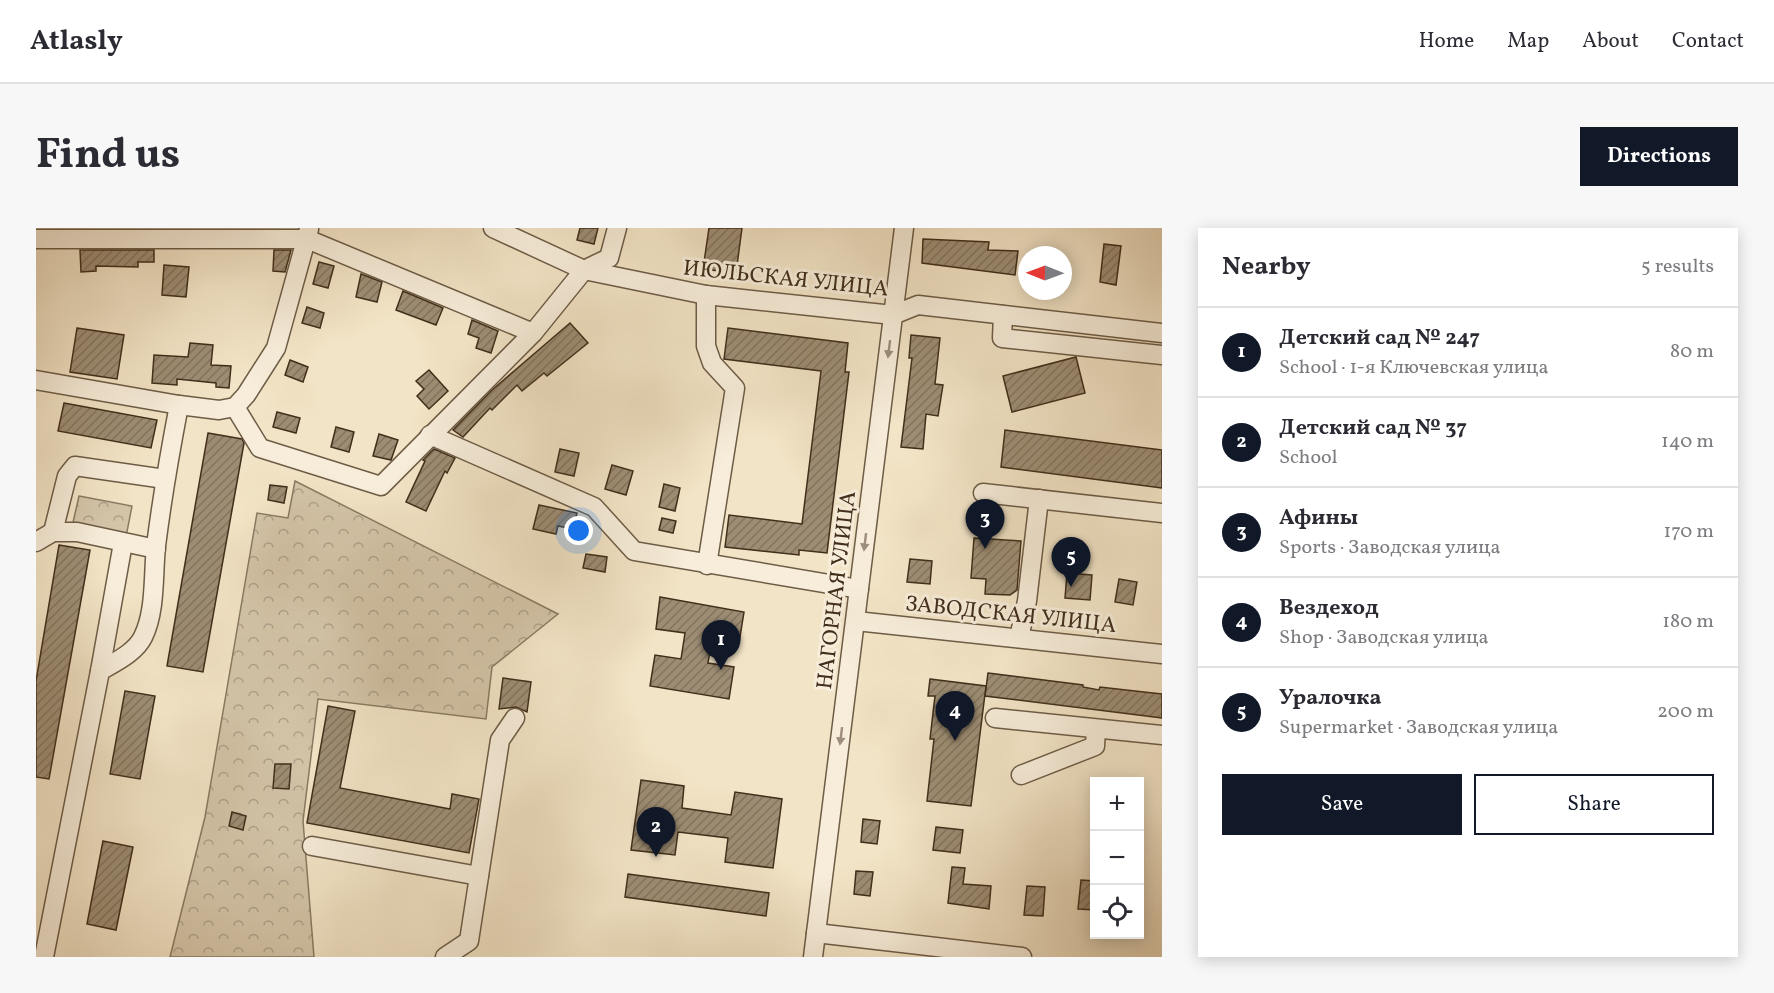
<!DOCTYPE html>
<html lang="en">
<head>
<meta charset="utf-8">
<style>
  :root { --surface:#fff; --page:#f7f7f7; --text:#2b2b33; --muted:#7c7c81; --line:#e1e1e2; --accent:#111827 }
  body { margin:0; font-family:Vollkorn,serif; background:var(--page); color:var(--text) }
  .controls { position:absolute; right:18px; bottom:18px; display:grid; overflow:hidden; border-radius:0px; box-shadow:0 3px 15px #0003 }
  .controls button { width:54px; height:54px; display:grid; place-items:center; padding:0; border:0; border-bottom:2px solid var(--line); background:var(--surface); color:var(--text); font:30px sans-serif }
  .compass { position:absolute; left:982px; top:18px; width:54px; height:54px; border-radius:50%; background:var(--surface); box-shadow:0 3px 15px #0003; rotate:271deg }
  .you { position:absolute; left:543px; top:303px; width:21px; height:21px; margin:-15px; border:4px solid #fff; border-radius:50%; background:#1a73e8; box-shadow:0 0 0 9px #1a73e833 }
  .badge { display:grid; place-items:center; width:39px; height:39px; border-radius:50%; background:var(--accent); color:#fff; font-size:20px; font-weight:700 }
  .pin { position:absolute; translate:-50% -50px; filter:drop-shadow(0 2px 3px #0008) }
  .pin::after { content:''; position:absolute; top:32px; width:21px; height:18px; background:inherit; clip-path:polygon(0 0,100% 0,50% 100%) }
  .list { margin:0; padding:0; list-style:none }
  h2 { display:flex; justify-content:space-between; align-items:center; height:78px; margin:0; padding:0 24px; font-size:26px }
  h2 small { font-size:20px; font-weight:400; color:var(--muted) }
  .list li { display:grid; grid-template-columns:39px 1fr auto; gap:18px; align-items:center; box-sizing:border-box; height:90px; padding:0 24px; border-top:2px solid var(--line) }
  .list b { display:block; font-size:22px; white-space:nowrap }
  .list p { margin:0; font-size:20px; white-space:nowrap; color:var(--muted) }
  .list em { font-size:20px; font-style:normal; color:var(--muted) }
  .actions { display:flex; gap:12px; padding:18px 24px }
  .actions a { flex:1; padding:14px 0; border:2px solid var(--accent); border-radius:0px; text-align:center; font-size:21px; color:var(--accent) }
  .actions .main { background:var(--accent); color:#fff }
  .icon { flex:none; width:33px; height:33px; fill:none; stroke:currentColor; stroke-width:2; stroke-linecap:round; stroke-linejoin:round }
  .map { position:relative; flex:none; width:1126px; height:729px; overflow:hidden; border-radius:0px }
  header { display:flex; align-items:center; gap:36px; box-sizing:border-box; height:84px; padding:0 30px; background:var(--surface); border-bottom:2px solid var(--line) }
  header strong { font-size:28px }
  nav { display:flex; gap:33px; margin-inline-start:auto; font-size:21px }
  .intro { display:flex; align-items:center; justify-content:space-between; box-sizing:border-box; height:144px; padding:0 36px }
  h1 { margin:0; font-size:42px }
  .button { padding:15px 27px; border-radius:0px; background:var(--accent); color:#fff; font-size:21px; font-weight:700 }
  main { display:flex; gap:36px; padding:0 36px }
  aside { flex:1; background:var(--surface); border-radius:0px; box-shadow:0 3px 15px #0003 }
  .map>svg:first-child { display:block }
  .forest { fill:url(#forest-crowns); stroke:#8a7a62; stroke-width:1.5 }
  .building { fill:url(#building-hatch); stroke:#412e1b; stroke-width:1.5 }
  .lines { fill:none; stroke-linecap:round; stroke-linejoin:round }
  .minor-casing { stroke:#6d5c46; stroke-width:21 }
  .minor { stroke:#f7edda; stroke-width:18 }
  .oneway { fill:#9c8e7a }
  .labels { text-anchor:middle; stroke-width:6; stroke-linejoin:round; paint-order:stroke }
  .street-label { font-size:22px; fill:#412e1b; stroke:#f7edda }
</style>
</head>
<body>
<header>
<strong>Atlasly</strong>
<nav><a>Home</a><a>Map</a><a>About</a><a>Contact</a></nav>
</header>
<div class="intro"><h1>Find us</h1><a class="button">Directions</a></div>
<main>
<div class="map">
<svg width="1126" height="729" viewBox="0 0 1126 729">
  <defs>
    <pattern id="forest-crowns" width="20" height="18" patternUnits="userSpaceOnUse" patternTransform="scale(1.5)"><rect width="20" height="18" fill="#d4c5a9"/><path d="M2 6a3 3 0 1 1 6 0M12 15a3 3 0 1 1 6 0" fill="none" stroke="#aea089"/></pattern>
    <pattern id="building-hatch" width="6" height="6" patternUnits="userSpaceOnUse" patternTransform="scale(1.5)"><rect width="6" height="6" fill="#9d8d74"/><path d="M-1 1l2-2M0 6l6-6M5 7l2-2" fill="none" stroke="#82745e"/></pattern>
  </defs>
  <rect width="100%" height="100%" fill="#f2e4c6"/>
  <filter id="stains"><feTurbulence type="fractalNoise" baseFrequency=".00333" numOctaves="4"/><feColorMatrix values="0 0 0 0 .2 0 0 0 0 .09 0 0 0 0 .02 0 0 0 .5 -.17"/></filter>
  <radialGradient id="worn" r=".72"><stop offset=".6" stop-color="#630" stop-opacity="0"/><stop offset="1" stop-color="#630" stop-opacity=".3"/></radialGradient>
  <g class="forest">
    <path d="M259,253L522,386L456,439L450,491L282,471L267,593L278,729H134L169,589L221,285L252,290Z"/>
    <path d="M43,268L96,278L90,309L36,299Z"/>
  </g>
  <g class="building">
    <path d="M544,0H562L558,16L541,12Z"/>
    <path d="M673,0H706L700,45L667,41Z"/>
    <path d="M887,11L953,14L952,22L982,23L979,47L886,35Z"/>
    <path d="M1068,16L1085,18L1080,57L1064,54Z"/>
    <path d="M44,22H118V34H102V39L60,38V43L45,44Z"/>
    <path d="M238,22H255L249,44L237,43Z"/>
    <path d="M283,34L298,38L292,60L277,56Z"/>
    <path d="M128,37L153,39L150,69L126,67Z"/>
    <path d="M325,46L346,54L341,74L320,69Z"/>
    <path d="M367,63L407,80L400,97L360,82Z"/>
    <path d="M271,79L288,85L284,100L266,95Z"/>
    <path d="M436,92L462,103L455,125L440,120L443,110L432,106Z"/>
    <path d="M534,95L552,115L511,148L508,145L486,163L481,157L456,182L454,180L427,209L417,202L456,162Z"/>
    <path d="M41,100L88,107L81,151L34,144Z"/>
    <path d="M692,100L812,115L809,144H813L791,325L763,322V327L689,319L693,287L766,296L785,143L688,131Z"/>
    <path d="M875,107L904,110L899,156L907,157L902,188L890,186L887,221L865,219L876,130H873Z"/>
    <path d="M154,115L177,117L175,137L195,138L193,160L180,159V155L141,151V157L116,155L118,127L152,129Z"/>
    <path d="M1040,129L1049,165L976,184L967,148Z"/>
    <path d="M254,132L272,139L267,154L249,147Z"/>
    <path d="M393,142L412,163L393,181L381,168L388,161L380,153Z"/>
    <path d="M28,175L121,192L115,220L22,203Z"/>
    <path d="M241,184L264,190L260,205L237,199Z"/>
    <path d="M300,199L318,204L313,224L295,219Z"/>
    <path d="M969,202L1126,222V260L965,239Z"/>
    <path d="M172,205L206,211L208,215L167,444L131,438Z"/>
    <path d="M343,206L362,212L355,232L337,228Z"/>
    <path d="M398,221L419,230L411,245L409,243L390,283L370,274L389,233L387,232Z"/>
    <path d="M524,221L543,225L538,248L519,244Z"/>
    <path d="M576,237L597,243L590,267L569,261Z"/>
    <path d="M628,256L644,260L639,283L623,279Z"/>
    <path d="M234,257L251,259L248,275L232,272Z"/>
    <path d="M503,277L541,285L537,301L522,298L520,306L497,301Z"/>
    <path d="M626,290L640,293L637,305L623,302Z"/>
    <path d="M938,310L985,313L981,362L974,367L949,366L950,351L935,350Z"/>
    <path d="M23,317L54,322L13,551L0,549V453Z"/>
    <path d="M550,326L571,329L569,344L547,340Z"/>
    <path d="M874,331L896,333L894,356L871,354Z"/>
    <path d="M1031,345L1056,347L1054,372L1029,370Z"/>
    <path d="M1083,351L1101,354L1097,377L1079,374Z"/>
    <path d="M624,369L708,384L703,415L676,411L672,435L698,439L693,471L614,458L619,427L645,431L649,405L620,401Z"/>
    <path d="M952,445L1047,457V459L1063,462L1064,459L1126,466V490L949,468Z"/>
    <path d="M467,450L495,454L491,484L480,479L463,481Z"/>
    <path d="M894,451L950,458L935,578L891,573L898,511H894L899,468H892Z"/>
    <path d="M89,463L119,468L104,551L74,546Z"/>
    <path d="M292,478L319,483L304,560L414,581L416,566L443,571L433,625L271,595Z"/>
    <path d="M239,536H255L253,561L237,560Z"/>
    <path d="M605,552L648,558L646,580L695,587L699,564L746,571L737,640L689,634L692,610L642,604L639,627L595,622Z"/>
    <path d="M196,584L210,588L207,602L193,598Z"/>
    <path d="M827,591L844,593L841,616L825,614Z"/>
    <path d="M900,599L927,602L924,625L897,622Z"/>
    <path d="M67,613L97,619L80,702L51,696Z"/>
    <path d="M916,639L929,640L927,656L955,658L953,681L912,675Z"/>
    <path d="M820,643L837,644L834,668L818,666Z"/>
    <path d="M592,646L733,665L730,688L589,669Z"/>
    <path d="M1045,652L1059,653V682L1042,681Z"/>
    <path d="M991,658L1009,659L1007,688L988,687Z"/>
  </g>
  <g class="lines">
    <g class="minor-casing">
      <g id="minor">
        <path d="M457,0L548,42L670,67L857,87L882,77L1126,105"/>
        <path d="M0,11H271L497,105"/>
        <path d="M670,67V118L676,135L699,160L671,337"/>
        <path d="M967,87L966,110L1126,127"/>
        <path d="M0,152L143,177L183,182L199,179L210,167L240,120L273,1"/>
        <path d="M199,179L224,220L345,258L497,105L548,42L573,30L581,0"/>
        <path d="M394,207L558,279L598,323L823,361"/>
        <path d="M947,265L1126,285"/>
        <path d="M17,304H41L120,321"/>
        <path d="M0,314L17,304L31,248L39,238L129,251"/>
        <path d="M820,393L1126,426"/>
        <path d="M983,410L991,373L1003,271"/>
        <path d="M64,443L87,315"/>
        <path d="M959,490L1126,507"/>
        <path d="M985,547L1059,518L1060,501"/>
        <path d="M276,618L443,648"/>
        <path d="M780,705L986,729"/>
        <path d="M8,729L64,443C79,434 99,425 107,409C120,383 117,346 120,318C126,270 134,224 143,177"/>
        <path d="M409,729L433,713L464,512L479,490"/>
        <path d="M777,729L868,0"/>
      </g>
    </g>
    <use href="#minor" class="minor"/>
  </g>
  <defs><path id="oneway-solid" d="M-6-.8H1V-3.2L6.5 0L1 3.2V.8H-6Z" transform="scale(1.5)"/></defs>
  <g class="oneway">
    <use href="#oneway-solid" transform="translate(853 121) rotate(97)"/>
    <use href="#oneway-solid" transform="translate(829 314) rotate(97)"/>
    <use href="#oneway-solid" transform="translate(805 508) rotate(97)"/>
  </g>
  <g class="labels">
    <g class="street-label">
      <text transform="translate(750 49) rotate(6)" y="8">ИЮЛЬСКАЯ УЛИЦА</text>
      <text transform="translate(799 362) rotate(-83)" y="8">НАГОРНАЯ УЛИЦА</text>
      <text transform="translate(975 385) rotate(6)" y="8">ЗАВОДСКАЯ УЛИЦА</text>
    </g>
  </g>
  <rect width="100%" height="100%" filter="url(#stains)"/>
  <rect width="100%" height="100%" fill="url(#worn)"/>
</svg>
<div class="controls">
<button>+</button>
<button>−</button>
<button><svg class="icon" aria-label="locate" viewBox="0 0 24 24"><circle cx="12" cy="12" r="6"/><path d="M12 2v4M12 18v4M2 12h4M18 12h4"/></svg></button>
</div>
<svg class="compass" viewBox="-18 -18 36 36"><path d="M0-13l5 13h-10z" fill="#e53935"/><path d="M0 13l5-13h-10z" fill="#7c7c81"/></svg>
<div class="you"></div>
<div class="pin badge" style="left:685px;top:442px">1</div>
<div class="pin badge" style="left:620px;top:629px">2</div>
<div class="pin badge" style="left:949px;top:321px">3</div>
<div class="pin badge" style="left:919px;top:513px">4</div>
<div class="pin badge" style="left:1035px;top:359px">5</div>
</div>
<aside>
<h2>Nearby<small>5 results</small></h2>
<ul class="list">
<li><span class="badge">1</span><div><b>Детский сад № 247</b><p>School · 1-я Ключевская улица</p></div><em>80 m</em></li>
<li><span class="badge">2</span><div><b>Детский сад № 37</b><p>School</p></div><em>140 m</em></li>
<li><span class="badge">3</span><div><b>Афины</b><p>Sports · Заводская улица</p></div><em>170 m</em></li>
<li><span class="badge">4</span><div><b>Вездеход</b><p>Shop · Заводская улица</p></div><em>180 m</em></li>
<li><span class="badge">5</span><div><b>Уралочка</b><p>Supermarket · Заводская улица</p></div><em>200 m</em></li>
</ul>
<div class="actions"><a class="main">Save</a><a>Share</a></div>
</aside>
</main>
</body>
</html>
